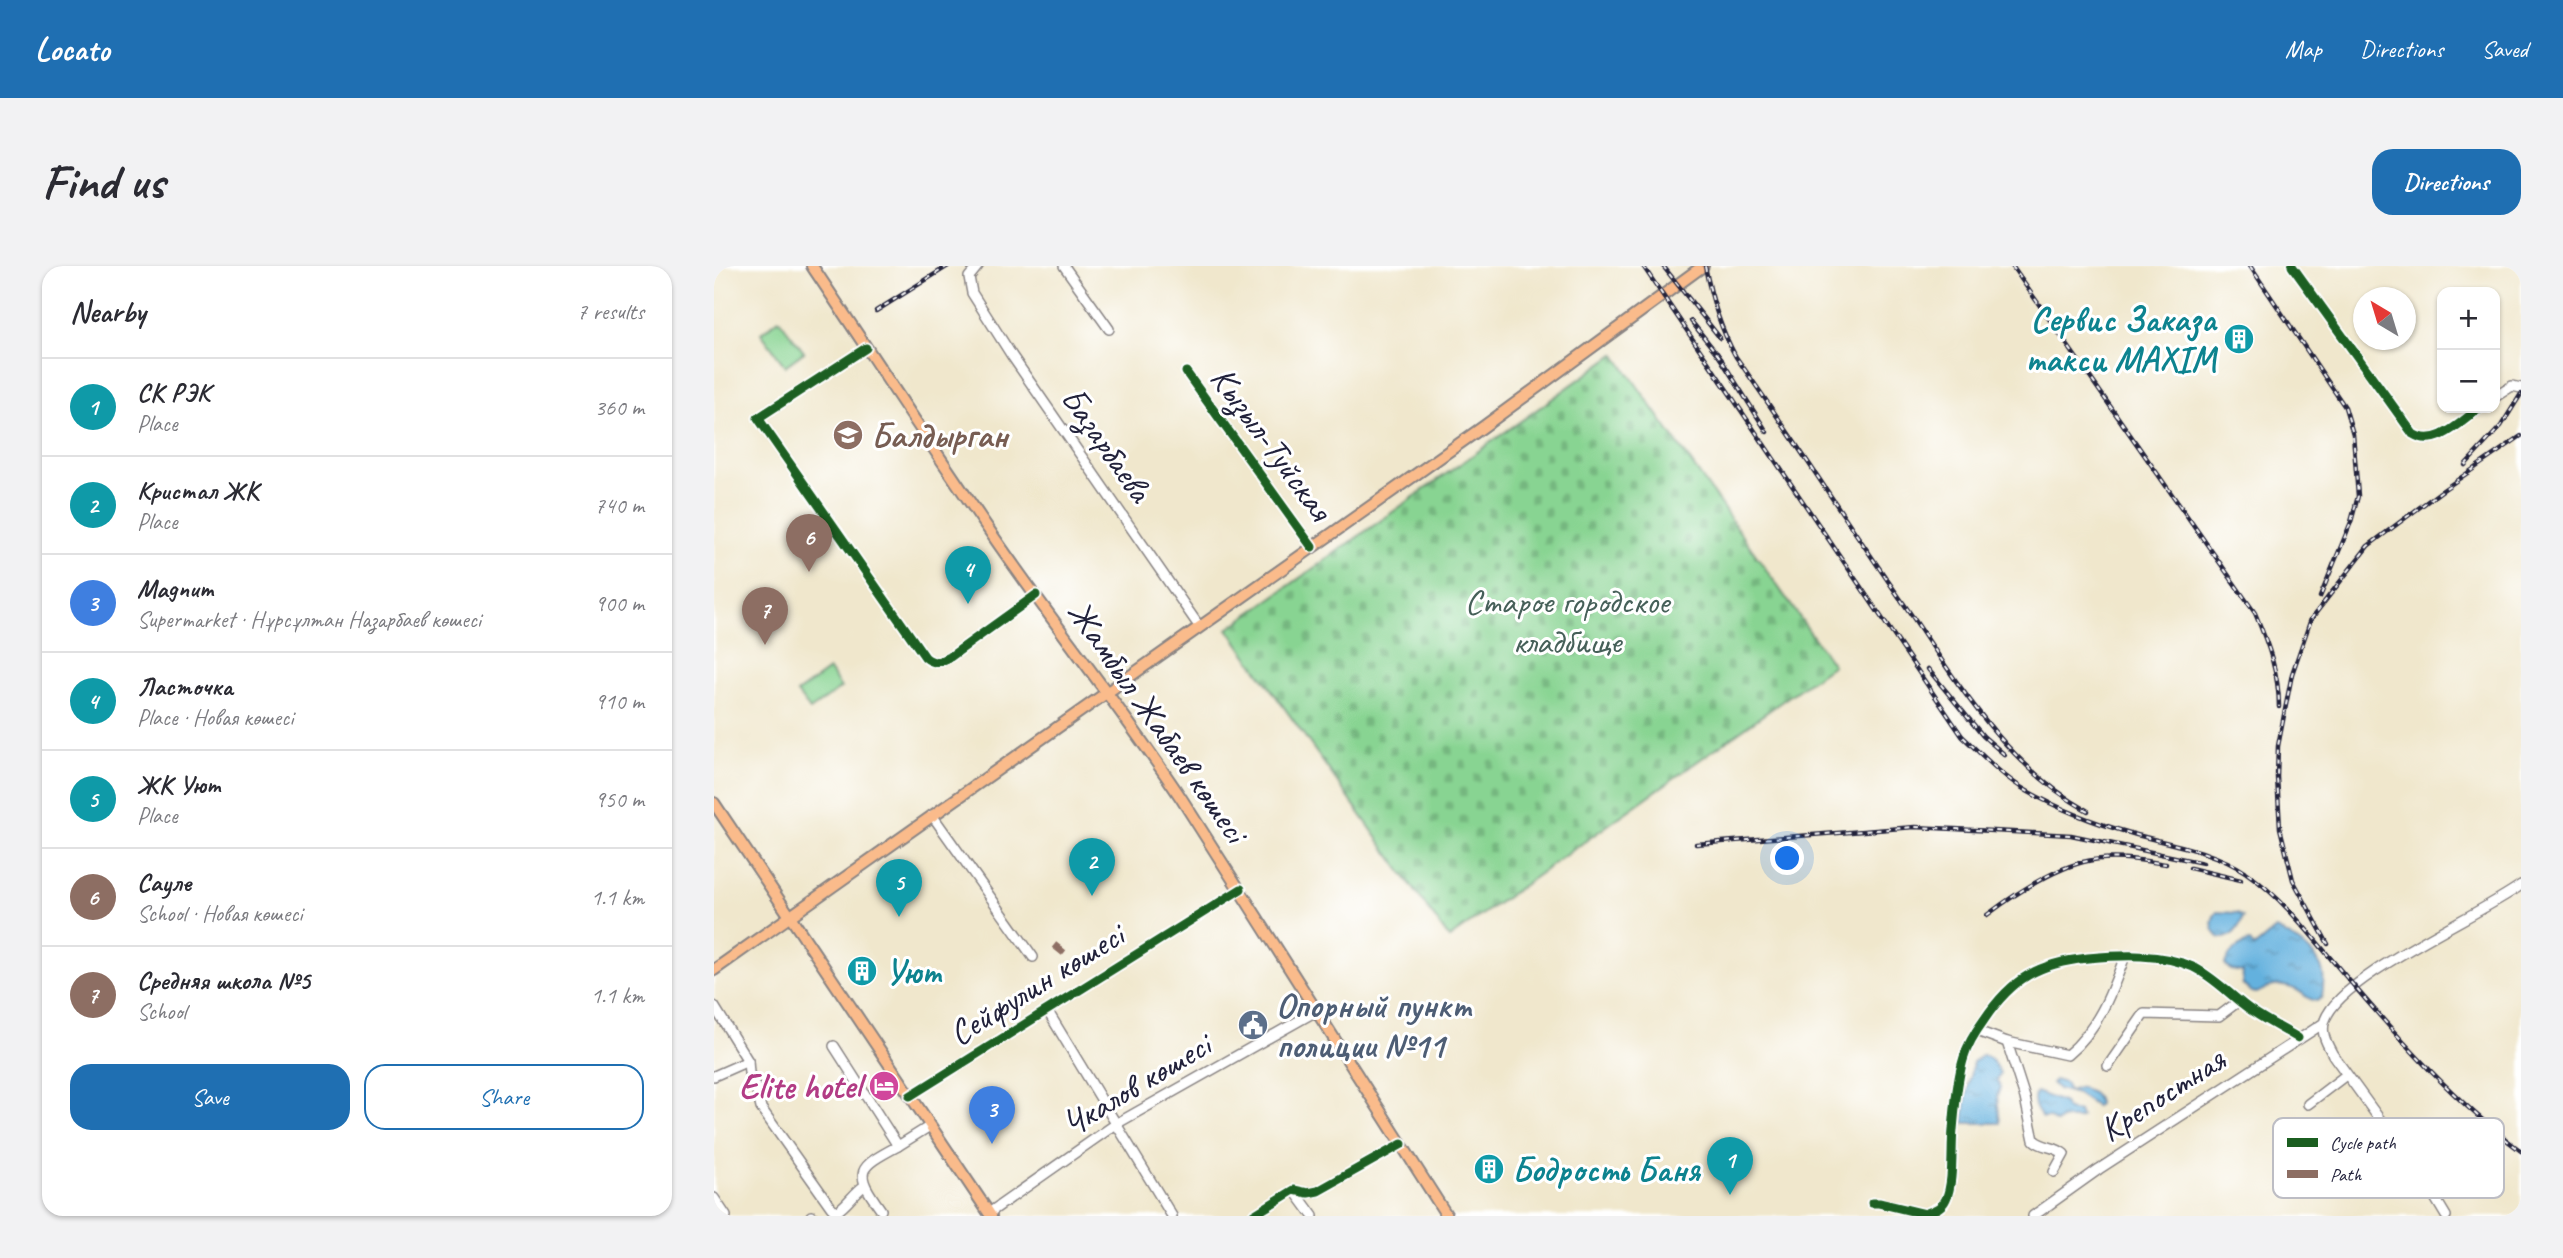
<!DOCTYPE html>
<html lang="en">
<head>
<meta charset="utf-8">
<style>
  :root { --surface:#fff; --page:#f2f2f3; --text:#2b2b33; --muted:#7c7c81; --line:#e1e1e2; --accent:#1f6fb2 }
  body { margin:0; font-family:Caveat,sans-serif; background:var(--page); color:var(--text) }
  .controls { position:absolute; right:21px; top:21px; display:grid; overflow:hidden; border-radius:14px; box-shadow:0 2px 5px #0004 }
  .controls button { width:63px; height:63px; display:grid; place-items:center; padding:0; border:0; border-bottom:2px solid var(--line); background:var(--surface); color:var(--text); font:35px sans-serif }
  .compass { position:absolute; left:1639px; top:21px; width:63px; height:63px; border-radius:50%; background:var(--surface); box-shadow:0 2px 5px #0004; rotate:322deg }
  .you { position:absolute; left:1074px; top:593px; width:24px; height:24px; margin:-18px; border:5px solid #fff; border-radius:50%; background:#1a73e8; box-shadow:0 0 0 10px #1a73e833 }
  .badge { display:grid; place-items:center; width:46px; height:46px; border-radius:50%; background:var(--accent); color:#fff; font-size:23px; font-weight:700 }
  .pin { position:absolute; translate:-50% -58px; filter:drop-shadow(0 2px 4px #0008) }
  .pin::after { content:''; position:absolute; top:37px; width:24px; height:21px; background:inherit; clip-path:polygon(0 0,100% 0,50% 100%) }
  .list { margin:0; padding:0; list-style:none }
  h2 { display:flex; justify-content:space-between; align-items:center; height:91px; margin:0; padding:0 28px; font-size:30px }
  h2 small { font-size:23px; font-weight:400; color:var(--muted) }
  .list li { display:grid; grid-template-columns:46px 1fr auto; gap:21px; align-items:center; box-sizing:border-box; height:98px; padding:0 28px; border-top:2px solid var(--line) }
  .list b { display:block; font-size:26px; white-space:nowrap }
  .list p { margin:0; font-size:23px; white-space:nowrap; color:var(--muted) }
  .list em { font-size:23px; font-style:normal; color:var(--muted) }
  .actions { display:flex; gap:14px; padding:21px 28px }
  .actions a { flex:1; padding:16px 0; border:2px solid var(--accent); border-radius:21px; text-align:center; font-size:24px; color:var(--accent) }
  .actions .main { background:var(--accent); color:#fff }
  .map { position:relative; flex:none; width:1807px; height:950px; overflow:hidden; border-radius:21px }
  header { display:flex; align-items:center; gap:42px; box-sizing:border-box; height:98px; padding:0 35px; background:var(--accent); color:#fff }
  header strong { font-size:33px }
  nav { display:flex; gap:38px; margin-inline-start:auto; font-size:24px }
  .intro { display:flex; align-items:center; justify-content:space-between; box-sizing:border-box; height:168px; padding:0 42px }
  h1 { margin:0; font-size:49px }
  .button { padding:18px 32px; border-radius:21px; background:var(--accent); color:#fff; font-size:24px; font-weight:700 }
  main { display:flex; gap:42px; padding:0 42px }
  aside { flex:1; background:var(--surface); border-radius:21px; box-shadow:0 2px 5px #0004 }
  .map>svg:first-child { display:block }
  .cemetery { fill:url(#cemetery-stones); stroke:#557b66; stroke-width:2 }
  .pitch { fill:#88d492; stroke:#557b66; stroke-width:2 }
  .water { fill:url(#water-ripples); stroke:#436a8c; stroke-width:2 }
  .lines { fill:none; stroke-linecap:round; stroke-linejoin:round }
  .minor-casing { stroke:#898484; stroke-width:12 }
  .major-casing { stroke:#898484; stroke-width:14 }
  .minor { stroke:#fff; stroke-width:9 }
  .major { stroke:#fabb8b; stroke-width:10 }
  .rail-casing { stroke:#22223b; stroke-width:4.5 }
  .rail { stroke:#fff; stroke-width:2; stroke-dasharray:5; stroke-linecap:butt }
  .quiet { stroke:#8d6e63; stroke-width:7; stroke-dasharray:14 7; stroke-linecap:butt }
  .cycleway-casing { stroke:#fff; stroke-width:13 }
  .cycleway { stroke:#1b5e20; stroke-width:9 }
  .labels { text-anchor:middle; stroke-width:6; stroke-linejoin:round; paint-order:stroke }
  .culture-label { font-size:35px; font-weight:bold; fill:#0d838f; stroke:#fff; text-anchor:start }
  .education-label { font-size:35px; font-weight:bold; fill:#785e54; stroke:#fff; text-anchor:start }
  .street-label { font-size:35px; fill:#22223b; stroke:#fff }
  .park-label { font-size:35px; fill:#466059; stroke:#fff }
  .service-label { font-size:35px; font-weight:bold; fill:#4e5e75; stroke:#fff; text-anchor:start }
  .hotel-label { font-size:35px; font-weight:bold; fill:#b23c85; stroke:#fff; text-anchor:end }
  .key { fill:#fff; stroke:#bdbdc4; stroke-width:2 }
  .key-label { font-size:19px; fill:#22223b }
</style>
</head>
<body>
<header>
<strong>Locato</strong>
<nav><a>Map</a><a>Directions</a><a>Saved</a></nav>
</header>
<div class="intro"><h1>Find us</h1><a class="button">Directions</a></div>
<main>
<aside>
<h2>Nearby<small>7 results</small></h2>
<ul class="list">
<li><span class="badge" style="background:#0f9aa8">1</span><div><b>СК РЭК</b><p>Place</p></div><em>360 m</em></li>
<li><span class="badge" style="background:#0f9aa8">2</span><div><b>Кристал ЖК</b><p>Place</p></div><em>740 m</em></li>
<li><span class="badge" style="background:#3f7fe0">3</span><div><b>Magnum</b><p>Supermarket · Нұрсұлтан Назарбаев көшесі</p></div><em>900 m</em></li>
<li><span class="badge" style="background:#0f9aa8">4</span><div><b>Ласточка</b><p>Place · Новая көшесі</p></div><em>910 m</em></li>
<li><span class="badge" style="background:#0f9aa8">5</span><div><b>ЖК Уют</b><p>Place</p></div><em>950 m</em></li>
<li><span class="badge" style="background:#8d6e63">6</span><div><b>Сауле</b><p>School · Новая көшесі</p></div><em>1.1 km</em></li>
<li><span class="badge" style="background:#8d6e63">7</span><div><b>Средняя школа №5</b><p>School</p></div><em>1.1 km</em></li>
</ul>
<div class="actions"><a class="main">Save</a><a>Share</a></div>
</aside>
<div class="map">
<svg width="1807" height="950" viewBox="0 0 1807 950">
  <defs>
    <pattern id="cemetery-stones" width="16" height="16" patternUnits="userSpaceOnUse" patternTransform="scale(1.75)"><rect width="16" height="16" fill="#88d492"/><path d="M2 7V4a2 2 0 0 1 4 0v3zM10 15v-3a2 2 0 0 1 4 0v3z" fill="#75b67f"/></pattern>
    <pattern id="water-ripples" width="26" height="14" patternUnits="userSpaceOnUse" patternTransform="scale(1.75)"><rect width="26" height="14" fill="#64b1de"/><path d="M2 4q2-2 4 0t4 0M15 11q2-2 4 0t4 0" fill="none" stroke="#5290b5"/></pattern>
  </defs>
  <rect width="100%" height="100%" fill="#fff"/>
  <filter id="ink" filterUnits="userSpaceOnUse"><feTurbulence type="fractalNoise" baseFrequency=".0143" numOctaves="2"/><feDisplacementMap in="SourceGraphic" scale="14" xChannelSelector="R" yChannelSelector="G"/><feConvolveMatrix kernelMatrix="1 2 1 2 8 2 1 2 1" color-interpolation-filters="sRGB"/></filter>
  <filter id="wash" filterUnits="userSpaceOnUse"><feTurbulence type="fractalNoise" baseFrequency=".00686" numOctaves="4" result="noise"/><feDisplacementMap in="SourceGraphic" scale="28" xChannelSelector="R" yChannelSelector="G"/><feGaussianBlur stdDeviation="1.57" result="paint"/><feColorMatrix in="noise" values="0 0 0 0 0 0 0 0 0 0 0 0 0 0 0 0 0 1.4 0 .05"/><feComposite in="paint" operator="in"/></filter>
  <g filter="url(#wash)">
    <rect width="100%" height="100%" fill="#f0e7cc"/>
    <path class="cemetery" d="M901,88L1119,399L735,672L514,363Z"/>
    <g class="pitch">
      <path d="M65,53L90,86L71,100L47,67Z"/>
      <path d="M115,404L127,422L96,444L83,427Z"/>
    </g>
    <g class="water">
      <path d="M1503,646L1523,647L1529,651C1526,662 1517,673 1506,672C1498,665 1495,655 1503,646Z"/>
      <path d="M1562,663C1578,672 1606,687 1609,708C1610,715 1609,724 1608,731L1603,735C1593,734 1591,728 1583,724C1567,717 1557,719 1543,727L1537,726L1528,718L1529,706L1517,704L1511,699C1513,688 1525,678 1536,676L1540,681Z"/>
      <path d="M1269,789L1277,793L1286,807L1283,814L1286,822L1283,830L1286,857H1250L1252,830L1259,796Z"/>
      <path d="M1340,814L1351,817L1355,825L1367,821C1375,826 1383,827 1384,838L1381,840L1363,828L1344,823L1338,817Z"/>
      <path d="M1322,826L1348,836L1353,844L1365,846L1367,851L1365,853H1347L1342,857L1335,852H1329C1322,845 1317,835 1322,826Z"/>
    </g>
  </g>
  <g filter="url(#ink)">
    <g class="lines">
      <g class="minor-casing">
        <g id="minor">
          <path d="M264,0L255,11L258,27L298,90L485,360"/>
          <path d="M350,0L395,63"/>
          <path d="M1578,0L1699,168C1723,183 1747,155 1766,142"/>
          <path d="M152,82L44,152L211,391C220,399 226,396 236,391L322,329"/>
          <path d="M472,106L598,281"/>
          <path d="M1781,131L1798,120L1807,122"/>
          <path d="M218,549L319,691"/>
          <path d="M0,740L34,795L35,807L42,821L47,842L117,941L122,946C133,939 139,928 150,920"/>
          <path d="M333,744L458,950"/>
          <path d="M1263,765L1293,776L1353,789C1384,764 1398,725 1411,690"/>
          <path d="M1293,776L1311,832L1320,874C1328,882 1342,880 1350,888L1340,906"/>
          <path d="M120,780L184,880L216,860"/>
          <path d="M1394,800L1430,748L1505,750L1525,735"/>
          <path d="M0,810L34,795"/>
          <path d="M196,830L527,623"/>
          <path d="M1594,838L1632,809"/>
          <path d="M580,924L599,950"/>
          <path d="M0,932L12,950"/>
          <path d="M1158,937H1165L1211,948C1220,944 1228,942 1232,933C1240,916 1237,883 1239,864C1241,841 1243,813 1250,791C1254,777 1262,765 1270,754C1298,712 1325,697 1374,692C1408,689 1447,687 1479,701C1498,710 1513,726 1530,739C1546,752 1566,761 1584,772"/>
          <path d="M167,944C139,905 143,902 184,880"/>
          <path d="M275,947L402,858L604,744"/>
          <path d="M97,950H98"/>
          <path d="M538,950L580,924L594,927L604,925L688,878"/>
          <path d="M1319,950L1385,903L1610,757"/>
          <path d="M1732,950L1714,920L1619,789C1613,778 1606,767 1611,754C1626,710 1763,651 1807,619"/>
        </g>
      </g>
      <g class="major-casing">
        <g id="major">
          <path d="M98,0C157,88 215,177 275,264C337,355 406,440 467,532L733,950"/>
          <path d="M0,537L277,950"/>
          <path d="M0,704L769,161L989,0"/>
        </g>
      </g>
      <use href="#minor" class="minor"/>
      <use href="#major" class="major"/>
      <g class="rail-casing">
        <g id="rail">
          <path d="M929,0L1248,470C1268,489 1289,511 1313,525C1345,543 1381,557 1416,567C1453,578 1499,584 1531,606C1572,634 1602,676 1634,713C1687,775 1741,836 1807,885"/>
          <path d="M949,0L1006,72"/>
          <path d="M991,0C997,32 1006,62 1022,91C1080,173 1134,258 1192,341C1243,416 1292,500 1374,545"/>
          <path d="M1298,0L1541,347C1554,378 1565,407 1565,441"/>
          <path d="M1536,0L1631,141L1639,168L1644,230L1637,256L1606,331"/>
          <path d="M162,45L234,0"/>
          <path d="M977,55L1008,94"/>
          <path d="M1003,87L1053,166"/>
          <path d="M1751,199L1787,160L1807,128"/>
          <path d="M1214,403L1269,470L1291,489"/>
          <path d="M982,578L1201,561L1357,569L1489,597"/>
          <path d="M1476,602L1527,614"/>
          <path d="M1273,649C1301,628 1335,605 1369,596C1396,589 1426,594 1452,598"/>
          <path d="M1614,678L1579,614L1566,562L1563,511L1564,480L1578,408L1597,353L1654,280L1726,226L1807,170"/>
        </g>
      </g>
      <use href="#rail" class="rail"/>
      <path class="quiet" d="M340,679L350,687"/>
      <g class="cycleway-casing">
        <g id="cycleway">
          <path d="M1578,0L1699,168C1723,183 1747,155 1766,142"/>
          <path d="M152,82L44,152L211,391C220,399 226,396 236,391L322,329"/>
          <path d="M472,106L598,281"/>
          <path d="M196,830L527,623"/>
          <path d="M1158,937H1165L1211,948C1220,944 1228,942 1232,933C1240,916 1237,883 1239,864C1241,841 1243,813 1250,791C1254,777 1262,765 1270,754C1298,712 1325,697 1374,692C1408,689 1447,687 1479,701C1498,710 1513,726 1530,739C1546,752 1566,761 1584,772"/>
          <path d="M538,950L580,924L594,927L604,925L688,878"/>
        </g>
      </g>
      <use href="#cycleway" class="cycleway"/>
    </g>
  </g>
  <defs>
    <g id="building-disc" transform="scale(1.575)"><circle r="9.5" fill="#0f9aa8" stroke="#fff"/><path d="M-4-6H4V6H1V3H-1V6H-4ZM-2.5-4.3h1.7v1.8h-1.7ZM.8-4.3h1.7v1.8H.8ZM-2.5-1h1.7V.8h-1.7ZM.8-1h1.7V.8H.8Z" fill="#fff"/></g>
    <g id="school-disc" transform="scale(1.575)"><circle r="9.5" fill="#8d6e63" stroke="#fff"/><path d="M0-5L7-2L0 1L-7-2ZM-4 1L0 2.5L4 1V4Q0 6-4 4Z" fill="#fff"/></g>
    <g id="civic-disc" transform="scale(1.575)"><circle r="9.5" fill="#5c6f8a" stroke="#fff"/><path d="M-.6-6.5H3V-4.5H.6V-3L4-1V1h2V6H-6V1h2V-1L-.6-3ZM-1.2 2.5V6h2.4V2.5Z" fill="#fff"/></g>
    <g id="hotel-disc" transform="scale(1.575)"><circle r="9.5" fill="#d1479c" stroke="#fff"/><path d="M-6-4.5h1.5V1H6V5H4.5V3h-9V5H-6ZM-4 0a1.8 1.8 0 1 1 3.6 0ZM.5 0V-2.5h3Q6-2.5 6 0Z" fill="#fff"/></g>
  </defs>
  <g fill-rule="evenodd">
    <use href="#building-disc" x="1525" y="73"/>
    <use href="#school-disc" x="134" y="169"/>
    <use href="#building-disc" x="148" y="705"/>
    <use href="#civic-disc" x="539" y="759"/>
    <use href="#hotel-disc" x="170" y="820"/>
    <use href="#building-disc" x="775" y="903"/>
  </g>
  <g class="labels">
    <g class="culture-label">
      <text x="1502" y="65" text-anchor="end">Сервис Заказа<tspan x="1502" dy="40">такси MAXIM</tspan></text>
      <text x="171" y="717">Уют</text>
      <text x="798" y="915">Бодрость Баня</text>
    </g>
    <g class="education-label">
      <text x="157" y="181">Балдырган</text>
    </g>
    <g class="street-label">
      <text transform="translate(558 177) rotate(54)" y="12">Кызыл-Туйская</text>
      <text transform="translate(393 178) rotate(55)" y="12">Базарбаева</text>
      <text transform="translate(444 455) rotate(55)" y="12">Жамбыл Жабаев көшесі</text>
      <text transform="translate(322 718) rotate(-32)" y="12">Сейфулин көшесі</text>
      <text transform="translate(422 818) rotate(-31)" y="12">Чкалов көшесі</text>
      <text transform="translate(1448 828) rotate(-33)" y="12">Крепостная</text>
    </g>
    <g class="park-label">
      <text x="853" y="347">Старое городское<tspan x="853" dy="40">кладбище</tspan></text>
    </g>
    <g class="service-label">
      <text x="562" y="751">Опорный пункт<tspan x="562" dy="40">полиции №11</tspan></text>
    </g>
    <g class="hotel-label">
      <text x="147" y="832">Elite hotel</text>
    </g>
  </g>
  <rect x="1559" y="852" width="231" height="80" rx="10" class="key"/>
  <rect x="1573" y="872" width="31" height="9" fill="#1b5e20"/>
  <rect x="1573" y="904" width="31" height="8" fill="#8d6e63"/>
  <g class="key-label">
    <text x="1616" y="883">Cycle path</text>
    <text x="1616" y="915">Path</text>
  </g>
</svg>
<div class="controls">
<button>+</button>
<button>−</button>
</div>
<svg class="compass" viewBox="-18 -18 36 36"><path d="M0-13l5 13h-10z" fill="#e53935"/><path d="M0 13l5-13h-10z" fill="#7c7c81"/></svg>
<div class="you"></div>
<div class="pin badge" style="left:1016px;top:929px;background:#0f9aa8">1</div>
<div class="pin badge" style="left:378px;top:630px;background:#0f9aa8">2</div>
<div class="pin badge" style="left:278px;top:878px;background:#3f7fe0">3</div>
<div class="pin badge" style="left:254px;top:338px;background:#0f9aa8">4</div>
<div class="pin badge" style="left:185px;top:651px;background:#0f9aa8">5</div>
<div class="pin badge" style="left:95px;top:306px;background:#8d6e63">6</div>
<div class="pin badge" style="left:51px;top:379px;background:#8d6e63">7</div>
</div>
</main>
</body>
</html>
